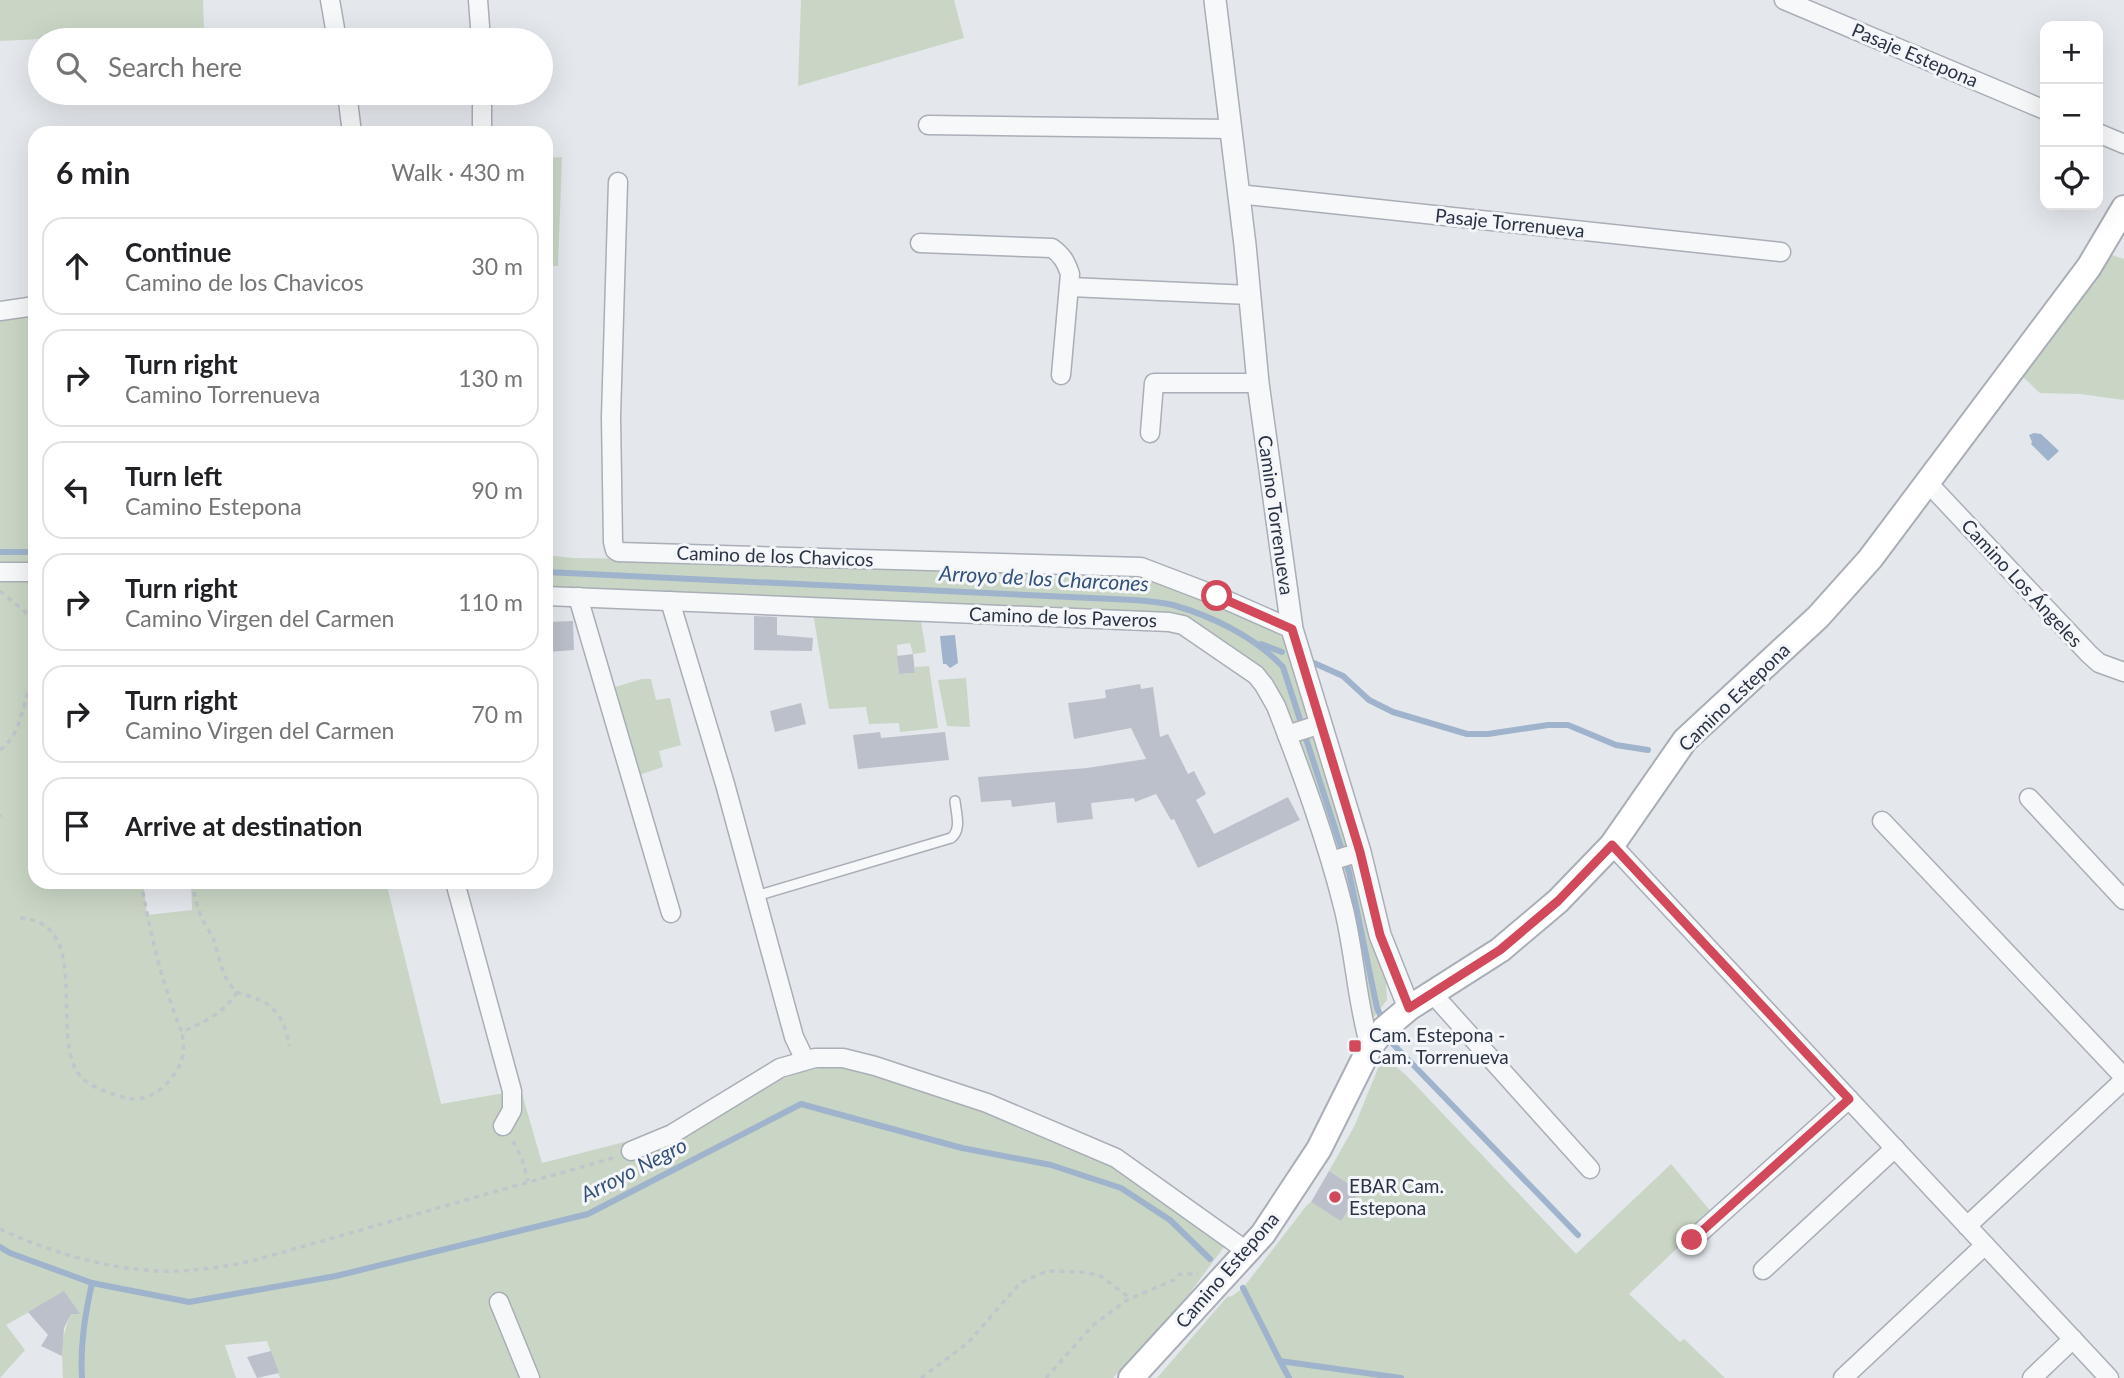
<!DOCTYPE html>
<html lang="en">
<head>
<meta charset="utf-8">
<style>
  :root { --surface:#fff; --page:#f2f2f2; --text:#202124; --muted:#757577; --line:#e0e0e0 }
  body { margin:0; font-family:Lato,sans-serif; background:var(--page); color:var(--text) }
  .controls { position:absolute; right:21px; top:21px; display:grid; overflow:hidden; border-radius:14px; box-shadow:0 7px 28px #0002 }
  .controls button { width:63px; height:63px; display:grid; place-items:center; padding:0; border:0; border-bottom:2px solid var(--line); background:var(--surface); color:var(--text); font:35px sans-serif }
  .stop { position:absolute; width:21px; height:21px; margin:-16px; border:5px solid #d1495b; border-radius:50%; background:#fff }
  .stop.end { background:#d1495b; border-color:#fff; box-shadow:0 2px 7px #0008 }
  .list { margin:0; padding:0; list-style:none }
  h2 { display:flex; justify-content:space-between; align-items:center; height:91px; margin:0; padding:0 28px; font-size:30px }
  h2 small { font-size:23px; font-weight:400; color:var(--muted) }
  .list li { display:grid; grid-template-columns:46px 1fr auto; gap:21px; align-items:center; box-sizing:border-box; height:98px; margin:0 14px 14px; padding:0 14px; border:2px solid var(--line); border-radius:21px }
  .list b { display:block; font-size:26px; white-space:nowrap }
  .list p { margin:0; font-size:23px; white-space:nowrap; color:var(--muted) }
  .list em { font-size:23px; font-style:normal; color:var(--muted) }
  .icon { flex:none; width:38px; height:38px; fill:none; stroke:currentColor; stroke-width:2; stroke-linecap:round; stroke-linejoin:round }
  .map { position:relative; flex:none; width:2124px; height:1378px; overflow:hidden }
  .search { position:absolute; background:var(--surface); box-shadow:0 7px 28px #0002; left:28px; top:28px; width:525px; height:77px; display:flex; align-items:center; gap:18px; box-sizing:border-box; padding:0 24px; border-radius:38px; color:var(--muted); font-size:26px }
  .panel { position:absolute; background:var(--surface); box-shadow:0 7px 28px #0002; left:28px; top:126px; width:525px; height:763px; border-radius:21px }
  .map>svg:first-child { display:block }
  .green { fill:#c9d6c5 }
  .water { fill:#9fb4cc }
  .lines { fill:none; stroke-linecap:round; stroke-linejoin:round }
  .stream { stroke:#9fb4cc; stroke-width:6 }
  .building { fill:#bbc0ca }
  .service-casing { stroke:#a9aeb7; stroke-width:12 }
  .minor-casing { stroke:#a9aeb7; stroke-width:21 }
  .tertiary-casing { stroke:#a9aeb7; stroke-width:24 }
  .secondary-casing { stroke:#a9aeb7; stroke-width:28 }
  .path { stroke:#c2c5cb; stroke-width:3.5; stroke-dasharray:5 5; stroke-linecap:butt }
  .service { stroke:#f7f8fa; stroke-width:9 }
  .minor { stroke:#f7f8fa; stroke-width:18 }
  .tertiary { stroke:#f7f8fa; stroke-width:21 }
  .secondary { stroke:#fff; stroke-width:24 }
  .route { stroke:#d1495b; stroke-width:9 }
  .poi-dot { fill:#d1495b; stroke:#f4f6f9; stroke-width:2.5 }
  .labels { text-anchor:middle; stroke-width:6; stroke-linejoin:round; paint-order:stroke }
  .street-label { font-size:19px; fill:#2b3445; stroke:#f4f6f9 }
  .poi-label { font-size:19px; fill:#2b3445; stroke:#f4f6f9; text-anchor:start }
  .water-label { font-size:21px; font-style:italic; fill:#34527a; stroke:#f4f6f9 }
</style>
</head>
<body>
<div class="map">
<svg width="2124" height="1378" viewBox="0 0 2124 1378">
  <rect width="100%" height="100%" fill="#e4e7ec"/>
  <g class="green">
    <path d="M0,0H203L204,31L0,41Z"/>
    <path d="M801,0H954L964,38L798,86Z"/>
    <path d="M562,157L558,266H549L546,431V158Z"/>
    <path d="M2109,254L2124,259V400L2080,394L2040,393L2023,377Z"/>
    <path d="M35,313V566L0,565V318Z"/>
    <path d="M546,555L573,558L736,560L1137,575C1163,582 1267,618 1281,636C1295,651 1306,701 1313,722L1289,730L1273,683L1185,620L546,590Z"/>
    <path d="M33,575L35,576V882H143L147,915L192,910L191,882H386L441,1104L521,1090L542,1163L652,1135L771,1067L777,1081L797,1073L820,1068L853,1067L1006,1117L1103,1161L1147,1187L1224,1247L1189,1294L1113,1378H280L267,1341L225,1345L236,1378H63C62,1352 60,1337 72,1312L64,1292L6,1325L25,1350L0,1378V582Z"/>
    <path d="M813,613L917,618L921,621L926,652L913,654L910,643L897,645L899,674L915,673V667L929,666L938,728L900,732L899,723L869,724L866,707L829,709Z"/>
    <path d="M966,678L970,727L947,726L938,680Z"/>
    <path d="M642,679H651L656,700L670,698L681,745L659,751L663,767L639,775L615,687Z"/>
    <path d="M1315,733L1351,848L1336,853L1298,738Z"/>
    <path d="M1355,860L1386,980L1387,1000L1370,1022L1340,865Z"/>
    <path d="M1383,1056L1406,1075L1576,1254L1671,1164L1713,1214L1629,1294L1680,1342L1684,1339L1725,1378H1157L1227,1297L1232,1296L1243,1288L1307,1205L1311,1202L1341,1220L1360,1191L1329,1171L1355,1125Z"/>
  </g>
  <g class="water">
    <path d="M2034,433L2041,434L2059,451L2048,461L2031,444L2032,442L2029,435Z"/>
    <path d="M955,635L958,663L950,668L946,664H943L940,636Z"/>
  </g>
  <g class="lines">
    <g class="stream">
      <path d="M0,552H35"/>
      <path d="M546,572L1134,600C1147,601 1160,602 1173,605C1212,616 1255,637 1283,667L1349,872L1377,1008L1384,1023"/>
      <path d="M1261,644L1282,652"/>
      <path d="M1314,663L1343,676L1369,700L1393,712L1467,734H1488L1548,725H1568L1616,745L1648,750"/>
      <path d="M1388,1033L1393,1044L1578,1235"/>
      <path d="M0,1247L10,1253L92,1283L189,1302L336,1276L588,1214L801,1104L962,1148L1051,1165L1121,1188L1170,1220L1210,1259"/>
      <path d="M1243,1288L1280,1361L1401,1378"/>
      <path d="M1280,1361L1289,1378"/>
      <path d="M82,1378C80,1345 85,1315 92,1283"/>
    </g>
  </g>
  <g class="building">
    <path d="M754,616L777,617V635L813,638L812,651L754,650Z"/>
    <path d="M573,621L574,650L546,652V622Z"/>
    <path d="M913,654L915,673L899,674L897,656Z"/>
    <path d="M1140,684L1141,689L1153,687L1160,737L1168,734L1188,774L1194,771L1206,794L1196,800L1214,834L1288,797L1300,820L1198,868L1174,819L1171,820L1156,794L1135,802L1134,798L1091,803L1093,819L1057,823L1055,802L1012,807L1011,800L981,802L978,777L1087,768L1146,759L1131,728L1074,739L1068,703L1106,698L1105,690Z"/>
    <path d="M801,703L806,724L775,732L770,711Z"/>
    <path d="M880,732L881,738L945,732L949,760L858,769L853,735Z"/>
    <path d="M1329,1171L1360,1191L1341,1221L1311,1202Z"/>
    <path d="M64,1291L80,1314H71L64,1328L62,1356L41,1346L48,1335L28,1312Z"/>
    <path d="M271,1351L279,1373L257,1378L247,1357Z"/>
  </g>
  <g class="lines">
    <g class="service-casing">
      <path id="service" d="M756,896L951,838C962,830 956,813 955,801"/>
    </g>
    <g class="minor-casing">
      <g id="minor">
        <path d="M330,0L337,40"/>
        <path d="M478,0L481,40"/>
        <path d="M1784,0L2045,110"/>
        <path d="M347,93L352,133"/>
        <path d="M482,93V133"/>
        <path d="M928,125L1231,129"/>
        <path d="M2098,133L2124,144"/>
        <path d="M618,182L611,417L613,542L615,550L618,552L1141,567L1217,596L1292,629"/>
        <path d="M1238,194L1781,252"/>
        <path d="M920,243L1052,248C1062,255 1066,262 1070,274L1061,375"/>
        <path d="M1070,287L1250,295"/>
        <path d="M0,311L35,306"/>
        <path d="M1150,433L1154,383H1258"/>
        <path d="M1928,483L2089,654L2099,663L2124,672"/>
        <path d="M0,572H35"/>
        <path d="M546,596L1169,622L1183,625L1256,675L1264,685L1276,706C1302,773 1327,841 1344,910C1355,956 1357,1003 1370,1047"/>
        <path d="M578,597L671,913"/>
        <path d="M670,601L725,784L794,1037L805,1060"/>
        <path d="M1287,735L1321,724"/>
        <path d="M2029,798L2124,900"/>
        <path d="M1882,821L2124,1077"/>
        <path d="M1612,845L2109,1378"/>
        <path d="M1331,861L1360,852"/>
        <path d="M455,882L512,1091V1110L503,1126"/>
        <path d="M1432,993L1590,1169"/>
        <path d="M631,1151L672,1134L780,1068L815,1058H843L875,1066L987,1103L1116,1158L1248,1252"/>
        <path d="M1967,1226L2124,1080"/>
        <path d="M1692,1240L1849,1099"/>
        <path d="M1763,1270L1895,1148"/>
        <path d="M499,1302L530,1378"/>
        <path d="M1843,1378L1985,1245"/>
        <path d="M2032,1378L2073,1339"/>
      </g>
    </g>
    <g class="tertiary-casing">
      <path id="tertiary" d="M1215,0L1245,245L1258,383L1292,629L1360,852L1380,935L1409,1008"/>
    </g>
    <g class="secondary-casing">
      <path id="secondary" d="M1131,1378L1263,1234L1319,1149L1370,1047L1384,1029L1409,1008L1500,950L1558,901L1612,845L1685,740L1818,617L1870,559L2089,267L2124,208"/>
    </g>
    <g class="path">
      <path d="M0,591L35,620"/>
      <path d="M0,750C25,731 20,702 35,677"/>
      <path d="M0,814V817"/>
      <path d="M141,882C150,932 162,985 182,1032C204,1022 224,1013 237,992"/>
      <path d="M192,882C194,893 196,904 200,914C203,922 209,930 213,938C219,954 221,976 233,988C239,995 245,994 252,997C276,1004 286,1023 289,1046"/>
      <path d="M20,918C96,922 46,1040 82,1078C88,1084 97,1088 105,1091C118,1096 133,1102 146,1097C163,1091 180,1072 183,1054C184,1047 183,1039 182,1032"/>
      <path d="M513,1141L522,1159L528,1181"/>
      <path d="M0,1229C49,1252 107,1269 161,1271C192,1272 222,1267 252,1261L613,1158"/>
      <path d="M921,1378L968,1343L1020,1283L1047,1271L1081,1272L1099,1275L1131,1299"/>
      <path d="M1046,1378L1092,1326L1127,1300L1174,1280L1180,1274H1198"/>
    </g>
    <use href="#service" class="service"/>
    <use href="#minor" class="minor"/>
    <use href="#tertiary" class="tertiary"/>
    <use href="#secondary" class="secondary"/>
  </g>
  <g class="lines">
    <path class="route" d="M1217,596L1292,629L1360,852L1380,935L1409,1008L1500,950L1558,901L1612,845L1849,1099L1692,1240"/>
  </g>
  <g class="poi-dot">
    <rect x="1348" y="1039" width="14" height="14" rx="3.5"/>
    <circle cx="1335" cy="1197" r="7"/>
  </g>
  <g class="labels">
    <g class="street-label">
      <text transform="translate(1915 55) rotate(23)" y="7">Pasaje Estepona</text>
      <text transform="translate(1510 223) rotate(6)" y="7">Pasaje Torrenueva</text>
      <text transform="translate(1276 515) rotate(82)" y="7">Camino Torrenueva</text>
      <text transform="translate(775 556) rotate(2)" y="7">Camino de los Chavicos</text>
      <text transform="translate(2022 583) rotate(47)" y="7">Camino Los Ángeles</text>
      <text transform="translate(1063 617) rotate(2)" y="7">Camino de los Paveros</text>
      <text transform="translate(1734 697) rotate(-44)" y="7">Camino Estepona</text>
      <text transform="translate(1227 1270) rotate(-49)" y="7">Camino Estepona</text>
    </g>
    <g class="poi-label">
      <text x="1369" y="1042">Cam. Estepona -<tspan x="1369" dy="22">Cam. Torrenueva</tspan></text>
      <text x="1349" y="1193">EBAR Cam.<tspan x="1349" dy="22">Estepona</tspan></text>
    </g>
    <g class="water-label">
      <text transform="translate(1044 579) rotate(3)" y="7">Arroyo de los Charcones</text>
      <text transform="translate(634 1170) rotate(-27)" y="7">Arroyo Negro</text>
    </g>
  </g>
</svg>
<div class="controls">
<button>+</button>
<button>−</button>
<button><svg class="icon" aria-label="locate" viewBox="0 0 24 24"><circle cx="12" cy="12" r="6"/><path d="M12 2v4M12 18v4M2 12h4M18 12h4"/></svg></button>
</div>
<div class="stop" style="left:1217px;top:596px"></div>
<div class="stop end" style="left:1692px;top:1240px"></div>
<div class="search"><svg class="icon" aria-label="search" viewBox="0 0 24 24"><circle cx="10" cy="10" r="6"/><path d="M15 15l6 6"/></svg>Search here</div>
<section class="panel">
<h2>6 min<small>Walk · 430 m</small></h2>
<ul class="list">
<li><svg class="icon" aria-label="ahead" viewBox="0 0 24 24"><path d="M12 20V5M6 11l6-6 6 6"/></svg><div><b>Continue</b><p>Camino de los Chavicos</p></div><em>30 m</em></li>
<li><svg class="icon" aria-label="right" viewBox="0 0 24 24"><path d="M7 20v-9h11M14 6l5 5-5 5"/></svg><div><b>Turn right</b><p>Camino Torrenueva</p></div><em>130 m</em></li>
<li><svg class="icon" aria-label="left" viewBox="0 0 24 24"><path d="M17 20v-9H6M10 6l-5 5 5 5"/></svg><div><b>Turn left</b><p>Camino Estepona</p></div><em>90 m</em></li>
<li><svg class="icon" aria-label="right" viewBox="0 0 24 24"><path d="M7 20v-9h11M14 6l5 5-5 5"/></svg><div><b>Turn right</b><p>Camino Virgen del Carmen</p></div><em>110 m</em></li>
<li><svg class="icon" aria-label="right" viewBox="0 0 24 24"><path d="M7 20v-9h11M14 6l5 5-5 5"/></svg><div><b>Turn right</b><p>Camino Virgen del Carmen</p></div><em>70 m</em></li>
<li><svg class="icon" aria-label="arrive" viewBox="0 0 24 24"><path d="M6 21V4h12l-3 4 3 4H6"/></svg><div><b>Arrive at destination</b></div></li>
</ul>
</section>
</div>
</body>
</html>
